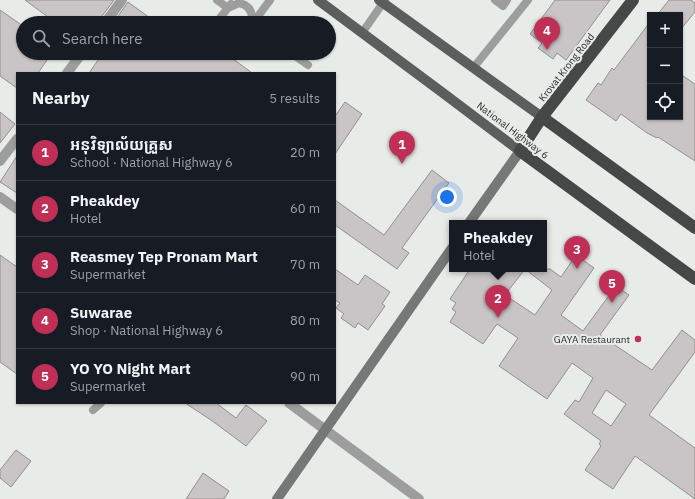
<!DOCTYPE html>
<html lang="en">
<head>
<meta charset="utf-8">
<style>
  :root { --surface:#171b24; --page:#20242c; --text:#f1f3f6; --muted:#9ea1a6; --line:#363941; --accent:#c03056 }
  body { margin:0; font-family:"IBM Plex Sans","Noto Sans Khmer",sans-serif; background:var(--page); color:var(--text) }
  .controls { position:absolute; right:12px; top:12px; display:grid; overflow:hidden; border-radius:0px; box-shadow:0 1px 3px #0004 }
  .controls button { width:36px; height:36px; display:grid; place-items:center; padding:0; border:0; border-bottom:1px solid var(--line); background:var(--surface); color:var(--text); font:20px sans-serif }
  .you { position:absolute; left:447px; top:197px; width:14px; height:14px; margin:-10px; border:3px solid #fff; border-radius:50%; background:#1a73e8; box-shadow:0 0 0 6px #1a73e833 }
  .badge { display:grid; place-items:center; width:26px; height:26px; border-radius:50%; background:var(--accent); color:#fff; font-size:13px; font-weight:700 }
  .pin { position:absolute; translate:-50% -33px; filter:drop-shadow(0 1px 2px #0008) }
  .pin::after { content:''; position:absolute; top:21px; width:14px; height:12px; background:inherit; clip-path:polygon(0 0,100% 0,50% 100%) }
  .popup { position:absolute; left:449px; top:220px; width:98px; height:52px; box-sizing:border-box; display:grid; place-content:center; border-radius:0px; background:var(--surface); filter:drop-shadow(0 1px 3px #0005); font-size:13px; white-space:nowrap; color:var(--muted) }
  .popup b { font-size:15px; color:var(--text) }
  .popup::after { content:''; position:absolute; left:50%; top:100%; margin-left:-8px; border:8px solid transparent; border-top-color:var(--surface) }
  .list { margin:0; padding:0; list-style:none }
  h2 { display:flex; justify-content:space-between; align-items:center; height:52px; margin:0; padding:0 16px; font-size:17px }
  h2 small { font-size:13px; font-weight:400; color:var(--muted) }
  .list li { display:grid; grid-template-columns:26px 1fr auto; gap:12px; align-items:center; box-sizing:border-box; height:56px; padding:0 16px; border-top:1px solid var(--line) }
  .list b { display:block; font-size:15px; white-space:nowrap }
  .list p { margin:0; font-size:13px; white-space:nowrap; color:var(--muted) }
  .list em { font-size:13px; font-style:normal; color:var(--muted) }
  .icon { flex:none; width:22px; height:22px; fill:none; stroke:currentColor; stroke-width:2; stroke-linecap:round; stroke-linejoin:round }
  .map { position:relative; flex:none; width:695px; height:499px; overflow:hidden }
  .search { position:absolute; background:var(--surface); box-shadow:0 1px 3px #0004; left:16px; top:16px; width:320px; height:44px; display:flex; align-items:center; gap:10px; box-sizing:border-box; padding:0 14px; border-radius:22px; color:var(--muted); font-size:15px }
  .panel { position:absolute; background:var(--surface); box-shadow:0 1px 3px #0004; left:16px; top:72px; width:320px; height:332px; border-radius:0px }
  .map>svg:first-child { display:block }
  .building { fill:#c9c4c5; stroke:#948f8f; fill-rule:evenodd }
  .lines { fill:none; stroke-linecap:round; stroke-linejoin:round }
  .lane { stroke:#9c9d9c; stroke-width:8 }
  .street { stroke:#9c9d9c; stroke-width:10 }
  .secondary { stroke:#767877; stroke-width:10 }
  .primary { stroke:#5b5e5c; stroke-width:10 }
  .highway { stroke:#454846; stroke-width:12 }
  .poi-dot { fill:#c03056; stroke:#e8ece9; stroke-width:1.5 }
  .labels { text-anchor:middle; stroke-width:4; stroke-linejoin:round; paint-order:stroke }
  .street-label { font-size:10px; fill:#2a2b2a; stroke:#e8ece9 }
  .poi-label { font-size:10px; fill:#2a2b2a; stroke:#e8ece9; text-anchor:end }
</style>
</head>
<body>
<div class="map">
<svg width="695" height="499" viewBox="0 0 695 499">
  <rect width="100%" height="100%" fill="#e8ece9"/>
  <g class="building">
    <path d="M25,0H114L100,19L99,23H56Z"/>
    <path d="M555,0H610L566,60L557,53L553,59L538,48L542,43L530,34Z"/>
    <path d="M669,0H691L695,3V12L680,30V15H657Z"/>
    <path d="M128,2L157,23H113Z"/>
    <path d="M0,10L23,26V53H52L38,73H17V88L0,76Z"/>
    <path d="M650,22V117H680V74L695,84V161L658,137L657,138L647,133L621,114L616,121L586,100L598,83L601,85L612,68L614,70Z"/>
    <path d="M103,53H225L252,73H89Z"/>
    <path d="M345,102L362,114L335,154V116Z"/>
    <path d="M0,112L15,124L0,143Z"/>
    <path d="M17,156V193L0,182Z"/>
    <path d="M432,170L449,183L402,248L409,253L397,269L335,225V200L384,235Z"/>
    <path d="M0,255L17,267V374L0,362Z"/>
    <path d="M576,255L594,268L561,315L583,331L616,286L629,295L600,335L652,370L682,330L695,340V352L649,415L695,448V499L635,456L613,489L585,470L601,446L599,444L601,441L564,414L575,400L579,402L593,378L572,363L547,399L499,366L518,338L497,324L483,344L450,322L456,312L452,309L456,303L450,299L470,269H488L499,276L504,269H525L505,295L535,315L552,290L525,269H550L561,277ZM606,390L626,404L611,426L592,413Z"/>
    <path d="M335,269L358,285L365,275L390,292L382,304L385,306L368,330L358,323L355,328L341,318L344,314L336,308L340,303L335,300Z"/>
    <path d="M185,403H216L236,418L246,405L267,421L246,446L211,420Z"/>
    <path d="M16,450L31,461L11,487L0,478V470Z"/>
    <path d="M203,473L229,491L224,499H186Z"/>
  </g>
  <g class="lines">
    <g class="lane">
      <path d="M217,0L228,8L239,3C250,5 253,13 252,23"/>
      <path d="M495,0L503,6L507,0"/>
      <path d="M216,23L231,4"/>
      <path d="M253,23L270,0"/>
      <path d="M362,33L385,0"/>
      <path d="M291,53L308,65"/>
      <path d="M474,67L528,0"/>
      <path d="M93,410L101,403"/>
    </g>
    <g class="street">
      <path d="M105,23L122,0"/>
      <path d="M67,73L82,53"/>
      <path d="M0,161L17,139"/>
      <path d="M0,197L17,209"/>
      <path d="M289,403L419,499"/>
    </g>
    <g class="secondary">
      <path d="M469,223L520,151"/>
      <path d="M277,499L452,248"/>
    </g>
    <g class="primary">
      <path d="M318,0L443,93L520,151"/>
      <path d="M379,0L542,117"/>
    </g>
    <g class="highway">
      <path d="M633,0L542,117L520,151L695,279"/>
      <path d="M542,117L695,228"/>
    </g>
  </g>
  <circle class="poi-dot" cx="638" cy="339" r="4"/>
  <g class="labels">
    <g class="street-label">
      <text transform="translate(566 67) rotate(-52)" y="4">Krovat Krong Road</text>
      <text transform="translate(513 130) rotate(37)" y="4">National Highway 6</text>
    </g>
    <g class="poi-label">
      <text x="630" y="343">GAYA Restaurant</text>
    </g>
  </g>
</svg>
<div class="controls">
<button>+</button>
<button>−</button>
<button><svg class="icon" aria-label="locate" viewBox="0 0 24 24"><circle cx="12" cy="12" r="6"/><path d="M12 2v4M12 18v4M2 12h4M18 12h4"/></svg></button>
</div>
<div class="you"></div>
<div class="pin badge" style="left:402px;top:164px">1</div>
<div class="pin badge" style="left:498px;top:318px">2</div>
<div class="popup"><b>Pheakdey</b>Hotel</div>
<div class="pin badge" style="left:577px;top:269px">3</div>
<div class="pin badge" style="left:547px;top:50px">4</div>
<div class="pin badge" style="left:612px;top:303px">5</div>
<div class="search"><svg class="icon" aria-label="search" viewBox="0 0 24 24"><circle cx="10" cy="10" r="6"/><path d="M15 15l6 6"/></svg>Search here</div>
<section class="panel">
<h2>Nearby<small>5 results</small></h2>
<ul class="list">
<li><span class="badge">1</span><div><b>អនុវិទ្យាល័យគ្រួស</b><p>School · National Highway 6</p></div><em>20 m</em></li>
<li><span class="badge">2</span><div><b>Pheakdey</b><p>Hotel</p></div><em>60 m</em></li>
<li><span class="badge">3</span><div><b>Reasmey Tep Pronam Mart</b><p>Supermarket</p></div><em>70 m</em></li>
<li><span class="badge">4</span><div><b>Suwarae</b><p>Shop · National Highway 6</p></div><em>80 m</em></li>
<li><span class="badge">5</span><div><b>YO YO Night Mart</b><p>Supermarket</p></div><em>90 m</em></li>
</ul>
</section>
</div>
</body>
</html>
